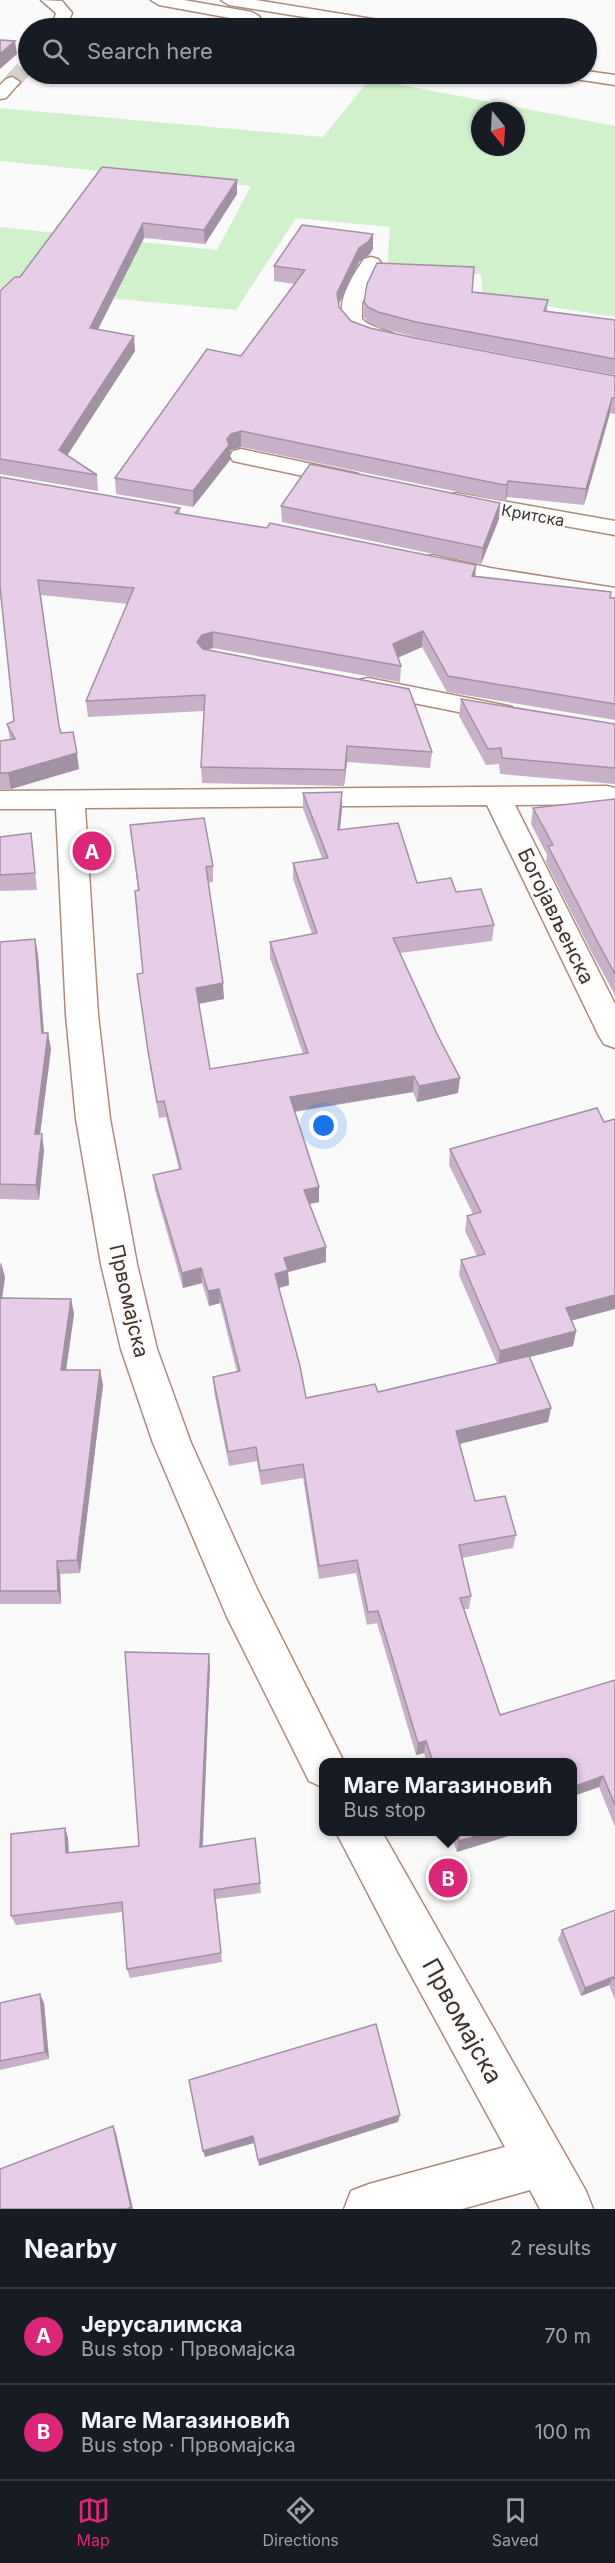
<!DOCTYPE html>
<html lang="en">
<head>
<meta charset="utf-8">
<style>
  :root { --surface:#171b24; --page:#242831; --text:#f1f3f6; --muted:#9ea1a6; --line:#363941; --accent:#db2777 }
  body { margin:0; font-family:Inter,sans-serif; background:var(--page); color:var(--text) }
  .compass { position:absolute; left:471px; top:102px; width:54px; height:54px; border-radius:50%; background:var(--surface); box-shadow:0 2px 4px #0004; rotate:162deg }
  .you { position:absolute; left:324px; top:1126px; width:21px; height:21px; margin:-15px; border:4px solid #fff; border-radius:50%; background:#1a73e8; box-shadow:0 0 0 9px #1a73e833 }
  .badge { display:grid; place-items:center; width:39px; height:39px; border-radius:50%; background:var(--accent); color:#fff; font-size:20px; font-weight:700 }
  .pin { position:absolute; translate:-50% -50%; border:3px solid #fff; box-shadow:0 2px 6px #0006 }
  .popup { position:absolute; left:319px; top:1758px; width:258px; height:78px; box-sizing:border-box; display:grid; place-content:center; border-radius:12px; background:var(--surface); filter:drop-shadow(0 2px 4px #0005); font-size:20px; white-space:nowrap; color:var(--muted) }
  .popup b { font-size:22px; color:var(--text) }
  .popup::after { content:''; position:absolute; left:50%; top:100%; margin-left:-12px; border:12px solid transparent; border-top-color:var(--surface) }
  .list { margin:0; padding:0; list-style:none }
  h2 { display:flex; justify-content:space-between; align-items:center; height:78px; margin:0; padding:0 24px; font-size:26px }
  h2 small { font-size:20px; font-weight:400; color:var(--muted) }
  .list li { display:grid; grid-template-columns:39px 1fr auto; gap:18px; align-items:center; box-sizing:border-box; height:96px; padding:0 24px; border-top:2px solid var(--line) }
  .list b { display:block; font-size:22px; white-space:nowrap }
  .list p { margin:0; font-size:20px; white-space:nowrap; color:var(--muted) }
  .list em { font-size:20px; font-style:normal; color:var(--muted) }
  .icon { flex:none; width:33px; height:33px; fill:none; stroke:currentColor; stroke-width:2; stroke-linecap:round; stroke-linejoin:round }
  .map { position:relative; flex:none; width:615px; height:2209px; overflow:hidden }
  .search { position:absolute; background:var(--surface); box-shadow:0 2px 4px #0004; left:18px; right:18px; top:18px; height:66px; display:flex; align-items:center; gap:15px; box-sizing:border-box; padding:0 21px; border-radius:33px; color:var(--muted); font-size:22px }
  .sheet { height:270px; background:var(--surface) }
  nav { display:flex; justify-content:space-around; align-items:center; box-sizing:border-box; height:84px; border-top:2px solid var(--line); background:var(--surface); font-size:16px; color:var(--muted) }
  nav a { display:grid; justify-items:center; gap:3px }
  nav .on { color:var(--accent) }
  .map>svg:first-child { display:block }
  .green { fill:#d1f0cc; fill-rule:evenodd }
  .lines { fill:none; stroke-linecap:round; stroke-linejoin:round }
  .street-tunnel { stroke:#d5d2d0; stroke-width:17; stroke-dasharray:17 8; stroke-linecap:butt }
  .street-casing { stroke:#ad8b7a; stroke-width:3 }
  .highway-casing { stroke:#ad8b7a; stroke-width:3 }
  .street { fill:#fff; fill-rule:evenodd }
  .highway { fill:#fff; fill-rule:evenodd }
  .wall { fill:#c8b0c8 }
  .shaded-wall { fill:#a290a3 }
  .building { fill:#e8cde9; stroke:#a290a3; stroke-width:1.5 }
  .labels { text-anchor:middle; stroke-width:5; stroke-linejoin:round; paint-order:stroke }
  .far-street-label { font-size:16px; fill:#40322a; stroke:#fafafa }
  .street-label { font-size:20px; fill:#40322a; stroke:#fafafa }
  .near-street-label { font-size:24px; fill:#40322a; stroke:#fafafa }
</style>
</head>
<body>
<div class="map">
<svg width="615" height="2209" viewBox="0 0 615 2209">
  <rect width="100%" height="100%" fill="#fafafa"/>
  <path class="green" d="M370,79L615,126V317L483,296L481,274L387,271L390,227L296,218L236,310L0,288V227L217,250L251,186L0,161V108L323,137ZM480,111H516V147H480Z"/>
  <g class="lines">
    <path class="street-tunnel" d="M12,82L28,64"/>
    <g class="street-casing">
      <g id="street">
        <path d="M41,0L62,1L72,13L66,28H52L56,13Z"/>
        <path d="M12,77L20,82L6,98L0,99V85L6,79Z"/>
        <path d="M371,257L378,259L381,263L362,303V319C373,330 395,330 402,340L399,344C389,347 378,343 367,339C324,325 345,286 364,259Z"/>
        <path d="M241,449L350,472L358,474L361,479L358,484L350,486L233,461L230,456L233,451Z"/>
        <path d="M457,493L615,521V535L449,505L445,500L449,495Z"/>
        <path d="M433,555L490,568L615,588V602L490,582L424,567L421,562L424,557Z"/>
        <path d="M368,678L503,705L512,707L516,713L512,719L503,721L359,692L355,686L359,680Z"/>
        <path d="M607,786L615,788V807L604,804L515,805L615,1004V1048L604,1044L599,1036L487,805L85,808L98,1015L110,1119L137,1264L157,1349L191,1443L257,1589L344,1762H324V1788L309,1781L227,1617L153,1443L121,1349L101,1264L76,1119L66,1015L56,809H0V791Z"/>
        <path d="M336,1832H382L586,2191L593,2209H540L530,2190L462,2209H344L351,2191L369,2184L505,2147L399,1953Z"/>
      </g>
    </g>
    <g class="highway-casing">
      <g id="highway">
        <path d="M151,0H184L252,12L260,17L252,22L159,5Z"/>
        <path d="M221,0H256L397,23L405,28H372L229,5Z"/>
        <path d="M586,71L615,75V85L575,79L567,74H586Z"/>
      </g>
    </g>
    <use href="#street" class="street"/>
    <use href="#highway" class="highway"/>
  </g>
  <g class="wall">
    <path d="M102,167L237,194L205,244L144,238L98,329L135,351L67,455L97,475L98,491L0,474V291L20,277Z"/>
    <path d="M373,249L369,255L359,262L339,304V307L351,321L370,328L415,338L615,376V414L610,413L584,505L507,497L505,501L497,500L241,447L231,450L230,452V460L193,507L116,494L115,478L241,356L295,284L274,281V266Z"/>
    <path d="M472,292L548,300L547,311L615,320V375L415,337L377,327L368,322L364,317V302Z"/>
    <path d="M0,477L180,508V514L475,576L615,598V720L447,692L422,647L398,658L401,666L400,682L213,648L206,650L432,752L430,768L347,762L344,786L202,783L201,767L204,711L88,717L86,701L128,604L41,595L59,726L61,733L79,769L11,789H0V741L10,739L7,724L14,721L1,596H0Z"/>
    <path d="M500,503L499,519L481,564L282,522L281,506Z"/>
    <path d="M461,699L615,724V784L500,774L499,764L486,765L459,716Z"/>
    <path d="M342,792V808L340,830L417,883L456,892L494,925L492,941L400,953L458,1093L417,1102L413,1092L295,1112L319,1202L309,1204L326,1262L288,1272L289,1285L279,1288L306,1398L378,1392L497,1363L459,1275L461,1260L477,1256L465,1231L467,1216L473,1214L449,1165L450,1149L604,1122L571,1320L576,1331L573,1346L529,1357L551,1408L548,1422L460,1444L475,1501L516,1535L513,1548L462,1558L471,1596L469,1609H464L500,1715L615,1680V1827L599,1787L573,1796V1762H427L424,1753L416,1755L377,1623L367,1625L356,1573L319,1579L303,1478L261,1485L257,1461L229,1466L214,1391L213,1377L237,1372L220,1303L209,1306L202,1283L183,1288L155,1190L153,1175L179,1169L166,1117L159,1118L150,1067L137,974L143,973L138,890L130,825L213,866V882L208,883L224,999L198,1004L210,1069L303,1054L270,958V942L312,934L293,879V863L322,858L303,809V793Z"/>
    <path d="M615,799V995L592,953L546,862L547,855L531,824L533,808Z"/>
    <path d="M31,833L37,890L0,891V837Z"/>
    <path d="M35,939L38,955L44,1033L51,1049L40,1134L44,1150L39,1200L0,1199V942Z"/>
    <path d="M0,1263H1L5,1277L2,1298L71,1299L74,1314L66,1370H100L103,1385L80,1573L60,1574L61,1604H0Z"/>
    <path d="M210,1666L203,1847L255,1838L261,1893L216,1899L222,1962L130,1978L127,1969L122,1912L16,1925L11,1916L65,1828L68,1838L69,1853L139,1846Z"/>
    <path d="M450,1832H521L457,1852Z"/>
    <path d="M615,1910V2000L609,1985L581,1996L558,1939L562,1930Z"/>
    <path d="M0,2003H44L49,2059L0,2070Z"/>
  </g>
  <g class="shaded-wall">
    <path d="M15,41L17,54L0,69V54Z"/>
    <path d="M237,180V194L205,244L204,230Z"/>
    <path d="M143,223L144,238L91,343L90,328Z"/>
    <path d="M373,234V249L369,255L359,262L337,308V293L359,248Z"/>
    <path d="M134,336L135,351L61,465L59,450Z"/>
    <path d="M612,398L610,413L584,505L586,489Z"/>
    <path d="M241,431V447L231,450L230,452V460L193,507V491L231,434Z"/>
    <path d="M508,481L507,497L505,501L507,485Z"/>
    <path d="M500,503L499,519L481,564L483,548Z"/>
    <path d="M476,565L475,581L472,576Z"/>
    <path d="M423,631L422,647L392,660L393,644Z"/>
    <path d="M213,632V648L203,651L197,642L202,635Z"/>
    <path d="M347,746V762L344,786L345,770Z"/>
    <path d="M77,753L79,769L11,789L8,773Z"/>
    <path d="M342,792V808L338,846V830Z"/>
    <path d="M35,939L38,955L45,1049L42,1033Z"/>
    <path d="M223,983L224,999L197,1004L196,988Z"/>
    <path d="M48,1033L51,1049L38,1150L35,1134Z"/>
    <path d="M414,1076L413,1092L290,1112V1097Z"/>
    <path d="M460,1078L458,1093L417,1102L419,1086Z"/>
    <path d="M42,1134L44,1150L39,1200L36,1185Z"/>
    <path d="M319,1187V1202L304,1205V1190Z"/>
    <path d="M326,1247V1262L288,1272L289,1285L275,1289V1274L284,1258Z"/>
    <path d="M1,1263L5,1277L0,1312V1273Z"/>
    <path d="M201,1268L202,1283L183,1288L182,1273Z"/>
    <path d="M219,1289L220,1303L209,1306L208,1291Z"/>
    <path d="M615,1295V1309L563,1323L566,1308Z"/>
    <path d="M71,1299L74,1314L64,1384L61,1370Z"/>
    <path d="M576,1331L573,1346L498,1365L500,1351Z"/>
    <path d="M100,1370L103,1385L80,1573L77,1560Z"/>
    <path d="M551,1408L548,1422L454,1445L456,1431Z"/>
    <path d="M57,1561L60,1574L61,1604L58,1591Z"/>
    <path d="M209,1654L210,1666L202,1857L200,1847Z"/>
    <path d="M426,1741L424,1753L416,1755L418,1743Z"/>
    <path d="M603,1776L599,1787L573,1796V1787Z"/>
    <path d="M65,1828L68,1838L69,1863L66,1853Z"/>
    <path d="M491,1832H521L457,1852L459,1841Z"/>
    <path d="M613,1977L609,1985L581,1996L585,1988Z"/>
    <path d="M40,1994L44,2003L49,2059L45,2052Z"/>
    <path d="M400,2115L398,2122L259,2166L258,2160Z"/>
    <path d="M113,2126L116,2133L133,2209H127Z"/>
    <path d="M253,2136L254,2143L205,2157L203,2151Z"/>
  </g>
  <g class="building">
    <path d="M0,40L15,41L0,54Z"/>
    <path d="M102,167L237,180L204,230L143,223L90,328L134,336L59,450L97,475L0,459V291L15,277H20Z"/>
    <path d="M302,225L373,234L369,241L359,248L337,293L339,307L351,321L370,328L415,338L615,376V398H612L586,489L508,481L507,485L499,484L241,431L231,434L227,439L229,445L193,491L115,478L207,349L241,356L305,270L274,266Z"/>
    <path d="M377,263L474,267L472,292L548,300L544,311L615,320V359L416,322L378,312L368,307L364,302L367,284Z"/>
    <path d="M310,464L500,503L483,548L281,506Z"/>
    <path d="M0,477L180,508L175,513L267,528L270,523L279,525L476,565L472,576L611,592L610,598H615V704L448,676L423,631L393,644L401,666L213,632L202,635L197,642L203,649L409,689L432,752L347,746L345,770L201,767L205,695L86,701L134,588L38,580L59,726L61,733L73,732L77,753L8,773H0V741L15,739L7,724L14,721L0,587Z"/>
    <path d="M461,699L615,724V768L502,758L501,748L488,749Z"/>
    <path d="M342,792L338,830L398,823L417,883L451,878L456,892L481,889L494,925L393,938L437,1034L460,1078L419,1086L414,1076L290,1097L319,1187L304,1190L326,1247L284,1258L288,1270L275,1274L300,1366L306,1398L375,1384L378,1392L529,1356L551,1408L456,1431L475,1501L505,1496L516,1535L459,1545L471,1596L460,1598L500,1715L615,1680V1805L603,1776L573,1787V1762H433L426,1741L418,1743L378,1611L368,1612L357,1560L319,1566L303,1464L260,1471L256,1447L228,1452L213,1377L240,1371L219,1289L208,1291L201,1268L182,1273L153,1175L181,1169L164,1101L157,1102L148,1051L137,974L143,973L135,891L139,890L130,825L204,818L213,866L206,867L223,983L196,988L210,1069L308,1053L270,942L317,933L293,863L328,858L303,793Z"/>
    <path d="M615,799V974L595,937L548,846L553,845L533,808Z"/>
    <path d="M31,833L35,873L0,875V837Z"/>
    <path d="M35,939L42,1033H48L35,1134H42L36,1185L0,1184V942Z"/>
    <path d="M597,1108L604,1122L615,1119V1295L566,1308L576,1331L500,1351L461,1260L485,1254L467,1216L481,1212L450,1149Z"/>
    <path d="M0,1298L71,1299L61,1370H100L77,1560L57,1561L58,1591H0Z"/>
    <path d="M125,1652L209,1654L200,1847L255,1838L260,1883L214,1890L221,1953L127,1969L122,1902L11,1916V1834L65,1828L66,1853L139,1846Z"/>
    <path d="M456,1832H491L459,1841Z"/>
    <path d="M615,1910V1980L613,1977L585,1988L562,1930Z"/>
    <path d="M40,1994L45,2052L0,2061V2003Z"/>
    <path d="M376,2024L400,2115L258,2160L253,2136L203,2151L189,2080Z"/>
    <path d="M113,2126L131,2207L127,2209H0V2169Z"/>
  </g>
  <g class="labels">
    <g class="far-street-label">
      <text transform="translate(533 515) rotate(10)" y="6">Критска</text>
    </g>
    <g class="street-label">
      <text transform="translate(556 916) rotate(64)" y="7">Богојављенска</text>
      <text transform="translate(129 1301) rotate(77)" y="7">Првомајска</text>
    </g>
    <g class="near-street-label">
      <text transform="translate(462 2021) rotate(61)" y="8">Првомајска</text>
    </g>
  </g>
</svg>
<svg class="compass" viewBox="-18 -18 36 36"><path d="M0-13l5 13h-10z" fill="#e53935"/><path d="M0 13l5-13h-10z" fill="#9ea1a6"/></svg>
<div class="you"></div>
<div class="pin badge" style="left:92px;top:851px">A</div>
<div class="pin badge" style="left:448px;top:1878px">B</div>
<div class="popup"><b>Маге Магазиновић</b>Bus stop</div>
<div class="search"><svg class="icon" aria-label="search" viewBox="0 0 24 24"><circle cx="10" cy="10" r="6"/><path d="M15 15l6 6"/></svg>Search here</div>
</div>
<section class="sheet">
<h2>Nearby<small>2 results</small></h2>
<ul class="list">
<li><span class="badge">A</span><div><b>Јерусалимска</b><p>Bus stop · Првомајска</p></div><em>70 m</em></li>
<li><span class="badge">B</span><div><b>Маге Магазиновић</b><p>Bus stop · Првомајска</p></div><em>100 m</em></li>
</ul>
</section>
<nav>
<a class="on"><svg class="icon" aria-label="map" viewBox="0 0 24 24"><path d="M3 6l6-2 6 2 6-2v14l-6 2-6-2-6 2zM9 4v14M15 6v14"/></svg>Map</a>
<a><svg class="icon" aria-label="directions" viewBox="0 0 24 24"><path d="M12 3l9 9-9 9-9-9zM9 14v-3h6M13 9l2 2-2 2"/></svg>Directions</a>
<a><svg class="icon" aria-label="saved" viewBox="0 0 24 24"><path d="M7 4h10v16l-5-4-5 4z"/></svg>Saved</a>
</nav>
</body>
</html>
